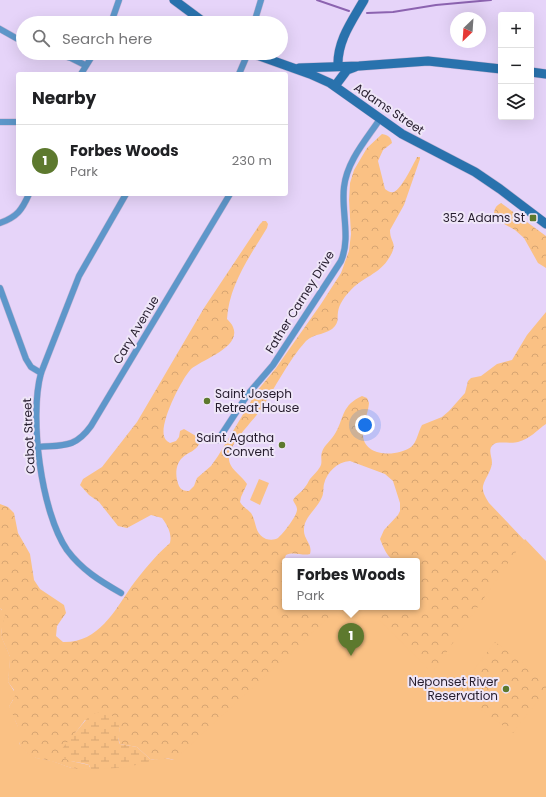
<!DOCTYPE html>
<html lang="en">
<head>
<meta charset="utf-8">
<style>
  :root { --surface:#fff; --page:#f6f6f6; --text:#202124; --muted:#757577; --line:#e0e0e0; --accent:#5d792e }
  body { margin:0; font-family:Poppins,sans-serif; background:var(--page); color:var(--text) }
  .controls { position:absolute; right:12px; top:12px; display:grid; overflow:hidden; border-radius:4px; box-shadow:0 4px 16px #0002 }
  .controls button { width:36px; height:36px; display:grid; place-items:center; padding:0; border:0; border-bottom:1px solid var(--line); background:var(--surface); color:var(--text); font:20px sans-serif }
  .compass { position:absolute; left:450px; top:12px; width:36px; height:36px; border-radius:50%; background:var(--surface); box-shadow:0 4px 16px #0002; rotate:205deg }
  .you { position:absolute; left:365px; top:425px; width:14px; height:14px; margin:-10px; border:3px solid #fff; border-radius:50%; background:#1a73e8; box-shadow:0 0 0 6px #1a73e833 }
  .badge { display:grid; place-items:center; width:26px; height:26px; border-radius:50%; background:var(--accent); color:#fff; font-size:13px; font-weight:700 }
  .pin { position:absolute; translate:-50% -33px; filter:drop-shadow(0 1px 2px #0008) }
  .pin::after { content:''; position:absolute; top:21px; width:14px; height:12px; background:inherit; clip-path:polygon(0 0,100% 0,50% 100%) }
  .popup { position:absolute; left:282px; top:558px; width:138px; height:52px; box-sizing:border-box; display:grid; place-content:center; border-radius:4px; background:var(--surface); filter:drop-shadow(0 1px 3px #0005); font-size:13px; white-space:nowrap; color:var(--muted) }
  .popup b { font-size:15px; color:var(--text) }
  .popup::after { content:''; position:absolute; left:50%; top:100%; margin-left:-8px; border:8px solid transparent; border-top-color:var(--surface) }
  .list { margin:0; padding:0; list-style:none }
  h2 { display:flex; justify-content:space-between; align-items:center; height:52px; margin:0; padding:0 16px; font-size:17px }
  h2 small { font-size:13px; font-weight:400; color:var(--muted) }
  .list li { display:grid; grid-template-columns:26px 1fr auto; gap:12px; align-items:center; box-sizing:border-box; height:72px; padding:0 16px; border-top:1px solid var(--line) }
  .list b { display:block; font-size:15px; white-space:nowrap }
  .list p { margin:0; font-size:13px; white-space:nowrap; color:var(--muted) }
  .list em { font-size:13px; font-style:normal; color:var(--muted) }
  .icon { flex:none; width:22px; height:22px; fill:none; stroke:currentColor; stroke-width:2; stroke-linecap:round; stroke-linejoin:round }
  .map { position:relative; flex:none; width:546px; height:797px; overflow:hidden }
  .search { position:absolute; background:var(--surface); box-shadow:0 4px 16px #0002; left:16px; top:16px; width:272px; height:44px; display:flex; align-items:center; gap:10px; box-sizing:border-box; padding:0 14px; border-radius:22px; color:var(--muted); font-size:15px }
  .panel { position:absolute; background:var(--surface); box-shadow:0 4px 16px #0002; left:16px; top:72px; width:272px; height:124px; border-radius:4px }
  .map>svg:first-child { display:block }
  .forest { fill:url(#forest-crowns); fill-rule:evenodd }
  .wetland { fill:url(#wetland-marsh) }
  .park { fill:#fac184 }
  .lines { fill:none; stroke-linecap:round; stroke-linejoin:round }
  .stream { stroke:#8c63b0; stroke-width:2 }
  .street-casing { stroke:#c3b3d4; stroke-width:7 }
  .secondary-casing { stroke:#c3b3d4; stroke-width:10 }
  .street { stroke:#5e97ca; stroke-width:6 }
  .secondary { stroke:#2972ad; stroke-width:9 }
  .poi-dot { fill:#5d792e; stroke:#efe6f8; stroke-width:1.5 }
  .labels { text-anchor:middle; stroke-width:4; stroke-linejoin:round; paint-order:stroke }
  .street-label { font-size:12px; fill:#261d2e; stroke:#efe6f8 }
  .poi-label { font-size:12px; fill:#261d2e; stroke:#efe6f8; text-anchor:end }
</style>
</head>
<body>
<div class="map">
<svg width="546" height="797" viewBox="0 0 546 797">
  <defs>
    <pattern id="forest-crowns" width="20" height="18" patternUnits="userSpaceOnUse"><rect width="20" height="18" fill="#fac184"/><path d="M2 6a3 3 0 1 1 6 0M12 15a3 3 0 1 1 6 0" fill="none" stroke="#d6a572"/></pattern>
    <pattern id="wetland-marsh" width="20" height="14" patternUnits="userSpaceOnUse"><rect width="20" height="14" fill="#fac184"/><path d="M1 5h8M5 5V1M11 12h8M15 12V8" fill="none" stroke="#d6a572"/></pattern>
  </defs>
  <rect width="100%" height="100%" fill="#e6d4f9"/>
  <g class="forest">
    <path d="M382,134C388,135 391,137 392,143L383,150L378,161L385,189C388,191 390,193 394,192C402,188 413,165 417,157H420V159L404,205L390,230C390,244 399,242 389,258C380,274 361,278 350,291C345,296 339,304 338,312C337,317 339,321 335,326C328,335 314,333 306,341C287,362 276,387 261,409C252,423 231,441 229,457C228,469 242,475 247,484L241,497L240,502C243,507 247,509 251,513C257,522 254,534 266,539C270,540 275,540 278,538C283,534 298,515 297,509C297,506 294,503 293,500C296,495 302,492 305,487C307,485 308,482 310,479C313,475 317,472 320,467C323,462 320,457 322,452C324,445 332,440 336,432C344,417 342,405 362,396L367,398L369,403C368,415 362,424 363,436C365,457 397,457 411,447C417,442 418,432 422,425L442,417L449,411L465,393L468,381L471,378L481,376L497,364L512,360L527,335L546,312V424C537,430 530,439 518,442C512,444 498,441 494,444C487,449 492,456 492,463C491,472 485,478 483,486C482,492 486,498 489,503L546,563V797L174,760L167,758L155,760L150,759L137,747L120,744L118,737L120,728L85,720L74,735L71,761L89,765L90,768C78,773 65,765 54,762C41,758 30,760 21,747C17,741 20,735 18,729C17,721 10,714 9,706L13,700L14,690L8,682L10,657L1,636L2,610L0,608V504L8,507L14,513L18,533L30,554L34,580L40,589L64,605L66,613L57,626L56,636L63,642C98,643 114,612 131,587C143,571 155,556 170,543C172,534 168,526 162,518L151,515L127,528L118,526L99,502L89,495L80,485L83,479L102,467L137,422L204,308L260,224L263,221H266L268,224L267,228C250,256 229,285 227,319C229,321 232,324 233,327C242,347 201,360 191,369C181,380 160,422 164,436C165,440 167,441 170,443L176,441L179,437L180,431L184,429L196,436L200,442C196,452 189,451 182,458C175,465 175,477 179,486C181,490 184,491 189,491L194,486L197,478L211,466L218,456L257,391L276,368L321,304L341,273L349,251L351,234L349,200L350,183L354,170L367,148ZM350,461L385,474L393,481L400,503V511L398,515L384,530L380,539C390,564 392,561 417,561V607H285V562L284,560L286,555C294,551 302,556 310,554C313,544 303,539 304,529C304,517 318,508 322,497C324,493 323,488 324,484C327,472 337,462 350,461Z"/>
    <path d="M501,203L546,236V268L538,263L524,238L515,230L497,220L494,216C494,210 495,206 501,203Z"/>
  </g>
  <path class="wetland" d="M0,608L5,615L1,631V636L10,657L8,682L15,693V696L9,706C10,714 16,721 18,729C20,735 17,741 21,747C30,760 41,758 54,762C65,765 78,773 90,767L89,765C80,761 63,764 60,751L90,715C100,710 115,712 119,725C122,732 116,737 120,744L137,747L150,759L155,760L163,758L172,759L0,797Z"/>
  <g class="park">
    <path d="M259,479L269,483L260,505L250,500Z"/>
    <path d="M525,539L546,561V670L541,677L495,642L457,692L513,733L546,690V797H0V608L5,615L1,631V636L10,657L8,682L15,693V696L9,706L19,729V744L26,752L36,758L52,761L70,768L91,770L128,767L163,758L174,760L340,607H367L432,673Z"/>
  </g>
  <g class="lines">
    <g class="stream">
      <path d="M317,0L349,11"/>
      <path d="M367,13L393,12L436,5L491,0"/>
    </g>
    <g class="street-casing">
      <g id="street">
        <path d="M111,23L119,0"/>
        <path d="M254,23L261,0"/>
        <path d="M0,29L23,42"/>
        <path d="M53,53L71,58L85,65"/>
        <path d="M81,74L94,53"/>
        <path d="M239,74L248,53"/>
        <path d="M0,122H18"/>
        <path d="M0,223C17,217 22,210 29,194"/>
        <path d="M0,288L26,359L31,367L41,373"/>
        <path d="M218,440L248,394L273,365L341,261C351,238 341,211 344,187C347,161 366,140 380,119"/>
        <path d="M39,447C64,445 75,448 91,426L230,194"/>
        <path d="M121,593C100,581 82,570 67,550C41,512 29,417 41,373L79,276L126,194"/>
      </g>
    </g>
    <g class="secondary-casing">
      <g id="secondary">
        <path d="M174,0L205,23"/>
        <path d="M251,53L310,74L330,83L402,134L475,172L500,189L546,224"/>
        <path d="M338,66C337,41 352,21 364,0"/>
        <path d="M299,68L359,66L428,61L501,69"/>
        <path d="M531,72L546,74"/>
        <path d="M335,86L347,70L355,67"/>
      </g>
    </g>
    <use href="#street" class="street"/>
    <use href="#secondary" class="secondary"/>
  </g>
  <g class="poi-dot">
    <rect x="529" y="214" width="8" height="8" rx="2"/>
    <circle cx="207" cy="401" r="4"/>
    <circle cx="282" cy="445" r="4"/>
    <circle cx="506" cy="689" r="4"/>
  </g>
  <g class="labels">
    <g class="street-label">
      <text transform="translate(389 109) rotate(34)" y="4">Adams Street</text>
      <text transform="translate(300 302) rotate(-58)" y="4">Father Carney Drive</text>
      <text transform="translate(136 330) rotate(-59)" y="4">Cary Avenue</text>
      <text transform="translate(29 436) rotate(-93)" y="4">Cabot Street</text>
    </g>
    <g class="poi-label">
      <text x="525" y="222">352 Adams St</text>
      <text x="215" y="398" text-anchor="start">Saint Joseph<tspan x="215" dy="14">Retreat House</tspan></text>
      <text x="274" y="442">Saint Agatha<tspan x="274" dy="14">Convent</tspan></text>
      <text x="498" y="686">Neponset River<tspan x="498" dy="14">Reservation</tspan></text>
    </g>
  </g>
</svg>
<div class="controls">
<button>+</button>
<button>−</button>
<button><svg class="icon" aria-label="layers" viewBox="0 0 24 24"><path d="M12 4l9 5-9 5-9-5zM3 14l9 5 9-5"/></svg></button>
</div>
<svg class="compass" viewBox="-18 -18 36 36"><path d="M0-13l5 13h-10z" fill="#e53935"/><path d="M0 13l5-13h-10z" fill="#757577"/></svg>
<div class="you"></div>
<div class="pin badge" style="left:351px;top:656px">1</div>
<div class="popup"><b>Forbes Woods</b>Park</div>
<div class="search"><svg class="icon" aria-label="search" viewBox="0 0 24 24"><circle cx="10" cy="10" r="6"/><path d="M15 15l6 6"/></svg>Search here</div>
<section class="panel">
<h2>Nearby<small></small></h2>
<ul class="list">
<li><span class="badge">1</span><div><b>Forbes Woods</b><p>Park</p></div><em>230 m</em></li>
</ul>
</section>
</div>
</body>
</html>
